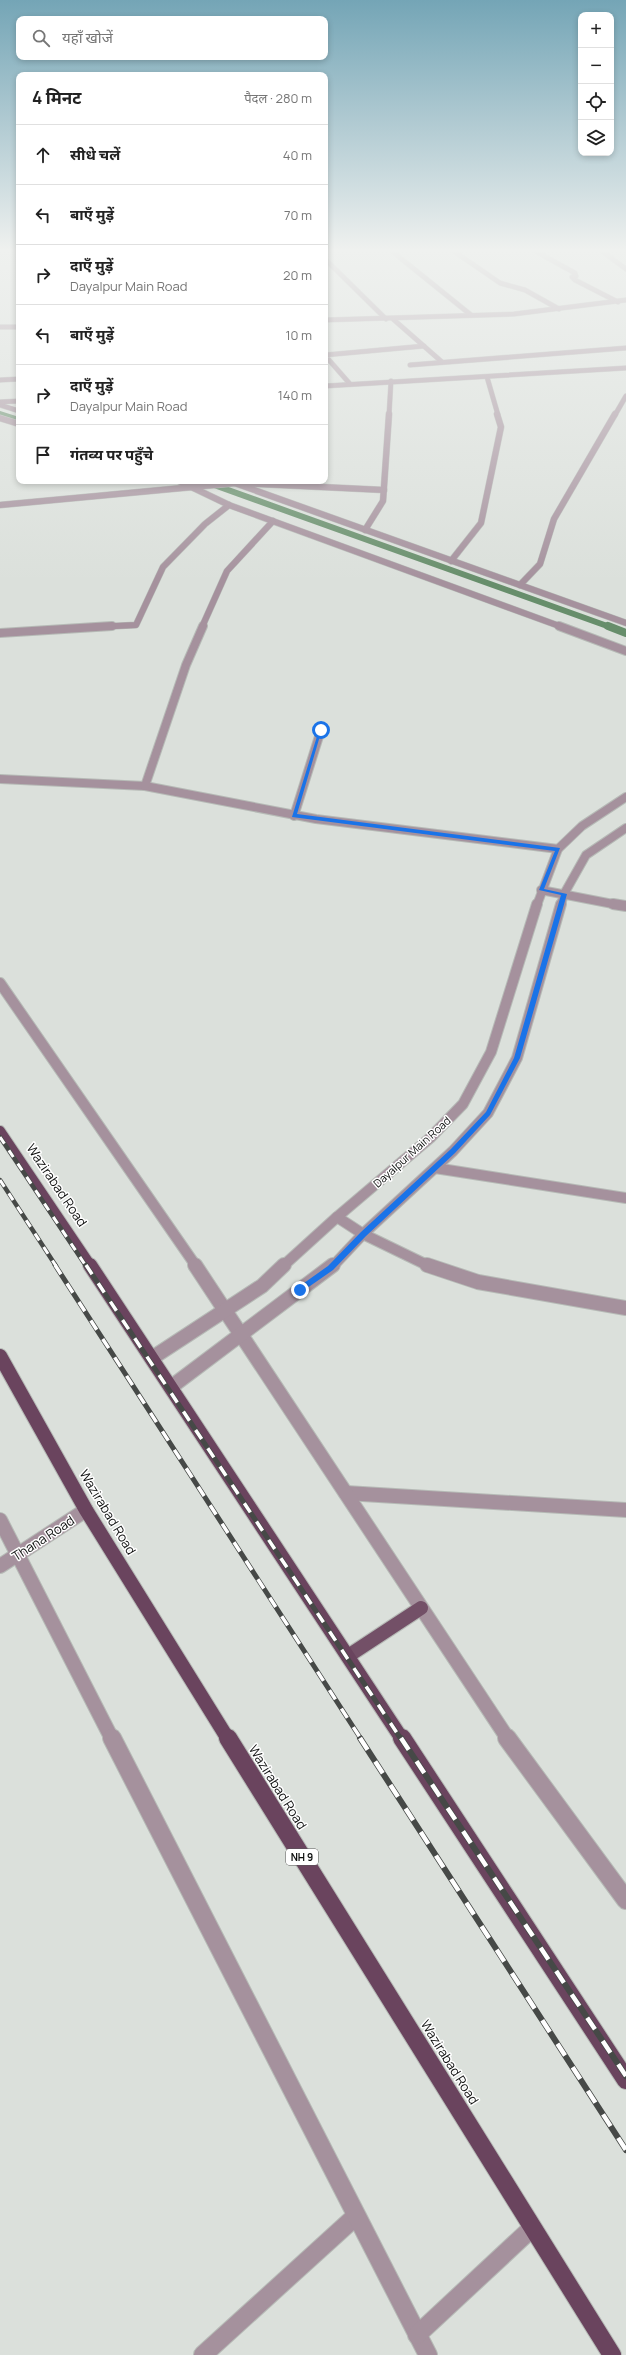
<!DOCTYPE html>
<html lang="hi">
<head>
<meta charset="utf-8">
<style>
  :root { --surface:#fff; --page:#f6f6f6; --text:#222; --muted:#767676; --line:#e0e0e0 }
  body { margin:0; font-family:Manrope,"Noto Sans Devanagari",sans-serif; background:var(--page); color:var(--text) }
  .controls { position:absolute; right:12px; top:12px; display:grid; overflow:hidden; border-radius:8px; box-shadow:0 2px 6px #0003 }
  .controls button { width:36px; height:36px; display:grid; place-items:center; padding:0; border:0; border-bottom:1px solid var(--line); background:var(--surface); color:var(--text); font:20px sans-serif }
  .stop { position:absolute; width:12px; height:12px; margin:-9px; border:3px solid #1a73e8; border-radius:50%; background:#fff }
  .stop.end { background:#1a73e8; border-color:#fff; box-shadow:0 1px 4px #0008 }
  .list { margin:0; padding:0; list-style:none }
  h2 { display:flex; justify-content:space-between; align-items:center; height:52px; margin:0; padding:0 16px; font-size:17px }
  h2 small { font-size:13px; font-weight:400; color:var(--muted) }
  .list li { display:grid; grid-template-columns:26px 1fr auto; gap:12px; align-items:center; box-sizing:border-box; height:60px; padding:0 16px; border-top:1px solid var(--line) }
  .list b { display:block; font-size:15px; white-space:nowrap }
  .list p { margin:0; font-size:13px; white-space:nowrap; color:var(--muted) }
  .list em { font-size:13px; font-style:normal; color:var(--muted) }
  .icon { flex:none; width:22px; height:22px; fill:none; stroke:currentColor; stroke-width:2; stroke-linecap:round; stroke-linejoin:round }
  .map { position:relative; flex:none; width:626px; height:2355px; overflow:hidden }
  .search { position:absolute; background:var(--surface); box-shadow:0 2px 6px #0003; left:16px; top:16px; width:312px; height:44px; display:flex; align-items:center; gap:10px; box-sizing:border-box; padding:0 14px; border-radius:8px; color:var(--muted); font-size:15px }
  .panel { position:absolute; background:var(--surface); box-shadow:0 2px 6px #0003; left:16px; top:72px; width:312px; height:412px; border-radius:8px }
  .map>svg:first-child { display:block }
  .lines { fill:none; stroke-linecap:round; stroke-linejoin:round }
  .stream-far2 { stroke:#678e6b; stroke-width:4.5 }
  .stream-far1 { stroke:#678e6b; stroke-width:6 }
  .stream { stroke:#678e6b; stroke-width:8 }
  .service-far1-casing { stroke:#b6bab6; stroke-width:10 }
  .service-casing { stroke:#b6bab6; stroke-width:20 }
  .minor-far5-casing { stroke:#b6bab6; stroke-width:5.5 }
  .minor-far4-casing { stroke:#b6bab6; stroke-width:7 }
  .minor-far3-casing { stroke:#b6bab6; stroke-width:10 }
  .minor-far2-casing { stroke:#b6bab6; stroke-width:12 }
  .minor-far1-casing { stroke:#b6bab6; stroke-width:16 }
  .minor-casing { stroke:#b6bab6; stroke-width:20 }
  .tertiary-far4-casing { stroke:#b6bab6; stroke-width:5.5 }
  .tertiary-far3-casing { stroke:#b6bab6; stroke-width:10 }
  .tertiary-far2-casing { stroke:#b6bab6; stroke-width:12 }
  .tertiary-far1-casing { stroke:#b6bab6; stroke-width:16 }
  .tertiary-casing { stroke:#b6bab6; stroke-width:20 }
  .primary-casing { stroke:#b6bab6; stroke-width:16 }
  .trunk-far2-casing { stroke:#b6bab6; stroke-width:12 }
  .trunk-far1-casing { stroke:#b6bab6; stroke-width:16 }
  .trunk-casing { stroke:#b6bab6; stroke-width:20 }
  .service-far1 { stroke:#a5919d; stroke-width:8 }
  .service { stroke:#a5919d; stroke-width:18 }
  .minor-far5 { stroke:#a5919d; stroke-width:4.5 }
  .minor-far4 { stroke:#a5919d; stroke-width:6 }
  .minor-far3 { stroke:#a5919d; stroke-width:8 }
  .minor-far2 { stroke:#a5919d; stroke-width:10 }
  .minor-far1 { stroke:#a5919d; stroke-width:14 }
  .minor { stroke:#a5919d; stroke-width:18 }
  .tertiary-far4 { stroke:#a5919d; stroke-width:4.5 }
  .tertiary-far3 { stroke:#a5919d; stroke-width:8 }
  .tertiary-far2 { stroke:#a5919d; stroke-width:10 }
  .tertiary-far1 { stroke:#a5919d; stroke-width:14 }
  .tertiary { stroke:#a5919d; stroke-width:18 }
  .primary { stroke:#735067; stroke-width:14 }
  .trunk-far2 { stroke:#6a445e; stroke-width:10 }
  .trunk-far1 { stroke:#6a445e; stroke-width:14 }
  .trunk { stroke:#6a445e; stroke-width:18 }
  .rail-far2-casing { stroke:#464947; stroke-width:4.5 }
  .rail-far1-casing { stroke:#464947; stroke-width:5 }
  .rail-casing { stroke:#464947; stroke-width:6 }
  .rail-far2 { stroke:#fff; stroke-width:3; stroke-dasharray:8; stroke-linecap:butt }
  .rail-far1 { stroke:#fff; stroke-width:3.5; stroke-dasharray:11; stroke-linecap:butt }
  .rail { stroke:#fff; stroke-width:4.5; stroke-dasharray:14; stroke-linecap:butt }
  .route { fill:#1a73e8 }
  .labels { text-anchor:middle; stroke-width:3; stroke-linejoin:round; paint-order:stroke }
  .shield { fill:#fff; stroke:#565756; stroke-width:1 }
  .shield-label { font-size:10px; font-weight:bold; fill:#0d0f0e }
  .street-label { font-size:11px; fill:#0d0f0e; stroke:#fff }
  .near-street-label { font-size:13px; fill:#0d0f0e; stroke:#fff }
</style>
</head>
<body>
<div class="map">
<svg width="626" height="2355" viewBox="0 0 626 2355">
  <rect width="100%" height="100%" fill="#dbe0db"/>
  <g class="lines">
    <path class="stream-far2" d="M0,414L3,415"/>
    <g class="stream-far1">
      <path d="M0,414L19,420"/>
      <path d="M203,481L610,627"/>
    </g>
    <path class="stream" d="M608,626L626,633"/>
    <g class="service-far1-casing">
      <g id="service-far1">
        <path d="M0,779L145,786L316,819L558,849"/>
        <path d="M294,816L321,730"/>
      </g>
    </g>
    <g class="service-casing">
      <path id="service" d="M203,2355L356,2216"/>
    </g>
    <g class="minor-far5-casing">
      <g id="minor-far5">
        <path d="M393,252L471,315"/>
        <path d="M455,252L500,283L525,290L559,309"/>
        <path d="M537,252L575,273L576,276L572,277L575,280L618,302"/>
        <path d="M603,252L626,269"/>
        <path d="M325,259L386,319"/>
        <path d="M393,319L442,362"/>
        <path d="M325,320L514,314L626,300"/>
        <path d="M0,327H19"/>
        <path d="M325,355L424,346"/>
        <path d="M329,360L350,384"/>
        <path d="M410,365L626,348"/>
        <path d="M487,377L498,415"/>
        <path d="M0,380L19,379"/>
        <path d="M0,405L19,411"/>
        <path d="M389,415L391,381"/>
        <path d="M615,415L626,396"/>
      </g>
    </g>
    <g class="minor-far4-casing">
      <g id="minor-far4">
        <path d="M0,418L19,424"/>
        <path d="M179,481L229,505L562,627"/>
        <path d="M229,481L626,623"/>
        <path d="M0,505L236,483L384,490"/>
        <path d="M365,530L383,501L389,414"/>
        <path d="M451,561L481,523L501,427L497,414"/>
        <path d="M520,585L540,564L554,519L615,414"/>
        <path d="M95,627L136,625L163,567L205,524L229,505"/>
        <path d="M202,627L227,571L273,521"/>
      </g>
    </g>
    <g class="minor-far3-casing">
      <g id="minor-far3">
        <path d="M559,626L626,651"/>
        <path d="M0,633L112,626"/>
        <path d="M145,786L186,665L203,626"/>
        <path d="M541,890L618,905"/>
      </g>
    </g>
    <g class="minor-far2-casing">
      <g id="minor-far2">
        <path d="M613,904L626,906"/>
        <path d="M435,1168L626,1198"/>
        <path d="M337,1217L363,1234L429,1266"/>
      </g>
    </g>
    <g class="minor-far1-casing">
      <g id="minor-far1">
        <path d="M427,1265L478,1282L626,1308"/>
        <path d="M346,1493L626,1510"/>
        <path d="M0,1520L112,1739"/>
      </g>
    </g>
    <g class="minor-casing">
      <g id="minor">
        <path d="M112,1738L428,2355"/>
        <path d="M417,2335L532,2228"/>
      </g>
    </g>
    <g class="tertiary-far4-casing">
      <g id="tertiary-far4">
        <path d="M325,386L626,368"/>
        <path d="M0,402L19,401"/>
      </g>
    </g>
    <g class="tertiary-far3-casing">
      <g id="tertiary-far3">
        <path d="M537,905L558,849L582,826L626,797"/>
        <path d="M561,905L564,894L586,855L626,828"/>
      </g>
    </g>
    <g class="tertiary-far2-casing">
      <g id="tertiary-far2">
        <path d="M0,983L196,1266"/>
        <path d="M283,1266L337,1217L430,1138L463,1104L491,1052L537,904"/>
        <path d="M333,1266L363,1234L453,1151L488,1113L517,1058L561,904"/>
      </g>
    </g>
    <g class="tertiary-far1-casing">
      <g id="tertiary-far1">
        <path d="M195,1265L508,1739"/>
        <path d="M152,1358L262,1286L284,1265"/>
        <path d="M171,1387L333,1265"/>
        <path d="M0,1566L86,1510"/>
      </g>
    </g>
    <g class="tertiary-casing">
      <path id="tertiary" d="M507,1738L626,1900"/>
    </g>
    <g class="primary-casing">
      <path id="primary" d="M348,1656L421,1608"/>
    </g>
    <g class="trunk-far2-casing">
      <path id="trunk-far2" d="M0,1131L91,1266"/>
    </g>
    <g class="trunk-far1-casing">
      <g id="trunk-far1">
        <path d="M90,1265L402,1739"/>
        <path d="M0,1356L86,1510L228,1739"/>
      </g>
    </g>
    <g class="trunk-casing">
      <g id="trunk">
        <path d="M228,1738L612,2355"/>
        <path d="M402,1738L626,2080"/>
      </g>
    </g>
    <use href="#service-far1" class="service-far1"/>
    <use href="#service" class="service"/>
    <use href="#minor-far5" class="minor-far5"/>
    <use href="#minor-far4" class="minor-far4"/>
    <use href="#minor-far3" class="minor-far3"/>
    <use href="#minor-far2" class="minor-far2"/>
    <use href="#minor-far1" class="minor-far1"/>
    <use href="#minor" class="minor"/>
    <use href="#tertiary-far4" class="tertiary-far4"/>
    <use href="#tertiary-far3" class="tertiary-far3"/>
    <use href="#tertiary-far2" class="tertiary-far2"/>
    <use href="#tertiary-far1" class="tertiary-far1"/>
    <use href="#tertiary" class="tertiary"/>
    <use href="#primary" class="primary"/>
    <use href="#trunk-far2" class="trunk-far2"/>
    <use href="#trunk-far1" class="trunk-far1"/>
    <use href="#trunk" class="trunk"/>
    <g class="rail-far2-casing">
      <g id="rail-far2">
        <path d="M0,1137L86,1266"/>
        <path d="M0,1180L56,1266"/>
      </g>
    </g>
    <g class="rail-far1-casing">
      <g id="rail-far1">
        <path d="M55,1265L361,1739"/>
        <path d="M86,1265L401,1739"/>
      </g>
    </g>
    <g class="rail-casing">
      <g id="rail">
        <path d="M360,1738L626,2150"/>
        <path d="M401,1738L626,2076"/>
      </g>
    </g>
    <use href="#rail-far2" class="rail-far2"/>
    <use href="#rail-far1" class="rail-far1"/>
    <use href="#rail" class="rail"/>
  </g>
  <linearGradient id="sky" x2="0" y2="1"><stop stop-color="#74a5b6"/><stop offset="0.43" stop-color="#eff1ef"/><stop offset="1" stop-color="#eff1ef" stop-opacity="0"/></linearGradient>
  <rect width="626" height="582" fill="url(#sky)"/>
  <path class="route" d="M322,729L297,814L560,848L544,889L567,894L520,1058L490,1115L455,1153L366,1236L333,1270L300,1293L296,1290L297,1288L328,1266L361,1232L451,1149L486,1112L514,1058L561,895L539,890L555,851L292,817L319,730Z"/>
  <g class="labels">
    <rect class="shield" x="286" y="1849" width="32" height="16" rx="3"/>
    <g class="shield-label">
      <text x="302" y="1861">NH 9</text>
    </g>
    <g class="street-label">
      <text transform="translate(412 1152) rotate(-42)" y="4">Dayalpur Main Road</text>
    </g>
    <g class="near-street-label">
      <text transform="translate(57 1185) rotate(56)" y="5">Wazirabad Road</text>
      <text transform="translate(108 1512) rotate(59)" y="5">Wazirabad Road</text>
      <text transform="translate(43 1538) rotate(-33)" y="5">Thana Road</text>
      <text transform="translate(278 1787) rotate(58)" y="5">Wazirabad Road</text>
      <text transform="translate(450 2062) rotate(58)" y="5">Wazirabad Road</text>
    </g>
  </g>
</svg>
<div class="controls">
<button>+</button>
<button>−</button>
<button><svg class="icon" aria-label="locate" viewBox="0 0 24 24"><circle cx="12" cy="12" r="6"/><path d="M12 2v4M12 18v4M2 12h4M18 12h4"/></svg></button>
<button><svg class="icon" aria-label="layers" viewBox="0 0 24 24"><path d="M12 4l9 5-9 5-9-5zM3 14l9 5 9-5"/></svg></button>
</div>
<div class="stop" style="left:321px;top:730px"></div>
<div class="stop end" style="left:300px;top:1290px"></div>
<div class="search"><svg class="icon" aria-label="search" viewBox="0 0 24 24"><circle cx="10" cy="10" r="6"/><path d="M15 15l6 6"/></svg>यहाँ खोजें</div>
<section class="panel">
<h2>4 मिनट<small>पैदल · 280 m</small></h2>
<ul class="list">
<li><svg class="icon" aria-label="ahead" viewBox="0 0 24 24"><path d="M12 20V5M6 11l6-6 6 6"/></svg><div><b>सीधे चलें</b></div><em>40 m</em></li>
<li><svg class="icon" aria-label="left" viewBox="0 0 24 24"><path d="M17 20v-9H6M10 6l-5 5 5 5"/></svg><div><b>बाएँ मुड़ें</b></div><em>70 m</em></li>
<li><svg class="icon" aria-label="right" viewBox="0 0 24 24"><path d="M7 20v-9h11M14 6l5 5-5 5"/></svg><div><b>दाएँ मुड़ें</b><p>Dayalpur Main Road</p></div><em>20 m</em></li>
<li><svg class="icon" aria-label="left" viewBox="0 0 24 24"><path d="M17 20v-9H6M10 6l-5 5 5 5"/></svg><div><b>बाएँ मुड़ें</b></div><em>10 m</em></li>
<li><svg class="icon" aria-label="right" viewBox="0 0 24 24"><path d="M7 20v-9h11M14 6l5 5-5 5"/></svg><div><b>दाएँ मुड़ें</b><p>Dayalpur Main Road</p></div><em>140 m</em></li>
<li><svg class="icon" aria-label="arrive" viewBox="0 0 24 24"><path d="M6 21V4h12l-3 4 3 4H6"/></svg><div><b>गंतव्य पर पहुँचे</b></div></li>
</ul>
</section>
</div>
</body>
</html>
